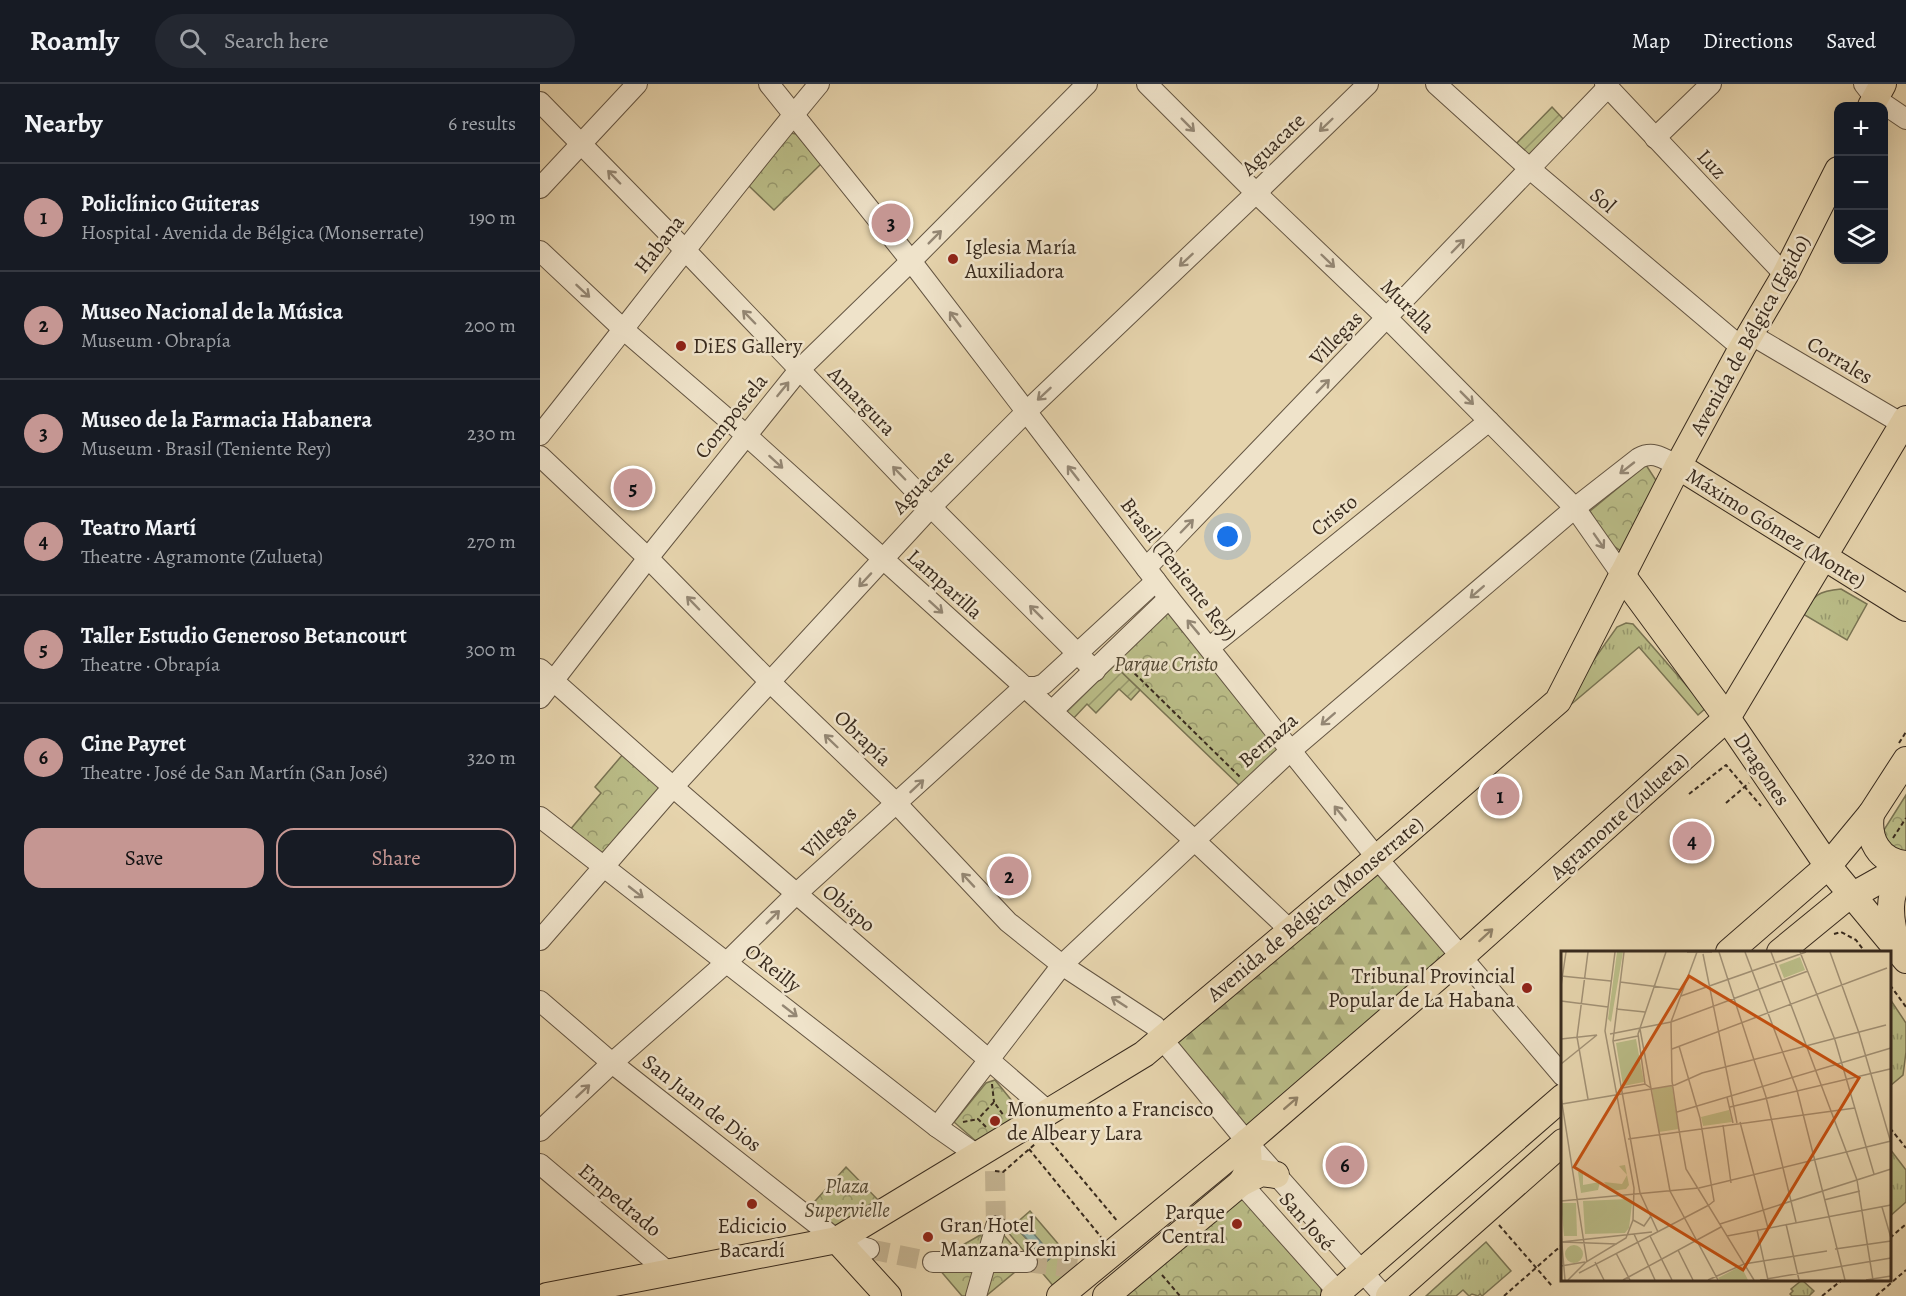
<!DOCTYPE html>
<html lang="en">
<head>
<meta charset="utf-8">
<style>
  :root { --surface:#171b24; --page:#242831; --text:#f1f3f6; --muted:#9ea1a6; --line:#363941; --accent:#c59692 }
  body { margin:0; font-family:Alegreya,serif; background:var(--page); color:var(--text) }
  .controls { position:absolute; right:18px; top:18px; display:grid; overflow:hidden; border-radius:12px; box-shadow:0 6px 24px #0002 }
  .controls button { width:54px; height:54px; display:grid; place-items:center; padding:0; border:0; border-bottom:2px solid var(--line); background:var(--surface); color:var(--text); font:30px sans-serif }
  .you { position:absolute; left:688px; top:453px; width:21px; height:21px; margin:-15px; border:4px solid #fff; border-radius:50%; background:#1a73e8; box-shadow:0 0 0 9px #1a73e833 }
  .badge { display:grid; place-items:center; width:39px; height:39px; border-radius:50%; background:var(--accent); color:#111; font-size:20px; font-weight:700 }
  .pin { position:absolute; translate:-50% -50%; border:3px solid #fff; box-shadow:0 2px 6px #0006 }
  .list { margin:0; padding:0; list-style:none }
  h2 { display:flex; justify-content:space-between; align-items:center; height:78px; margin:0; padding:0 24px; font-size:26px }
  h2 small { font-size:20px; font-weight:400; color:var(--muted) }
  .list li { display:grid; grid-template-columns:39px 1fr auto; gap:18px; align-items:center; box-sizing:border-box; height:108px; padding:0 24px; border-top:2px solid var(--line) }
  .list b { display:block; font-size:22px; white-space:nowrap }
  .list p { margin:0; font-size:20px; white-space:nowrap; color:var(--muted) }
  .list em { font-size:20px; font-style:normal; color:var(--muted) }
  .actions { display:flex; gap:12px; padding:18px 24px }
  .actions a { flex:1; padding:14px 0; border:2px solid var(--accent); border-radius:18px; text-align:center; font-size:21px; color:var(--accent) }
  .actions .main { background:var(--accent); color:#111 }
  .icon { flex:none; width:33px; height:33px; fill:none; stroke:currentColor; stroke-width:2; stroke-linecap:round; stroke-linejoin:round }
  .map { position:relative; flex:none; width:1366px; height:1212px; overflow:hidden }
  header { display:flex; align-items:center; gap:36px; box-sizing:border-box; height:84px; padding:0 30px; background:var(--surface); border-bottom:2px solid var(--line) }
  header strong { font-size:28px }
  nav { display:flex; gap:33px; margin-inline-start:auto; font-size:21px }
  .search { width:420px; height:54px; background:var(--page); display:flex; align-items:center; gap:15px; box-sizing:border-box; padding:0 21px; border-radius:33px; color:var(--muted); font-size:22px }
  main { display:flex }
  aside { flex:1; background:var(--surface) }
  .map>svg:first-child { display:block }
  .grass { fill:url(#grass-tufts); stroke:#797352; stroke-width:1.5 }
  .forest { fill:url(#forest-firs); stroke:#797352; stroke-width:1.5 }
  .park { fill:url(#park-crowns); stroke:#797352; stroke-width:1.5 }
  .garden { fill:url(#garden-furrows); stroke:#797352; stroke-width:1.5 }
  .pitch { fill:#b9bb86; stroke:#797352; stroke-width:1.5; fill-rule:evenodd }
  .water { fill:url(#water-waves); stroke:#717f75; stroke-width:1.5 }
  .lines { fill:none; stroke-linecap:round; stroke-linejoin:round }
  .minor-tunnel { stroke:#c3b290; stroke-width:20; stroke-dasharray:20 10; stroke-linecap:butt }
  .minor-casing { stroke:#645542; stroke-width:22 }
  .major-casing { stroke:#392b1e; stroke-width:28 }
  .path { stroke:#392b1e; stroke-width:2; stroke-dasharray:4.5 3; stroke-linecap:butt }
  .minor { stroke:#efe3ca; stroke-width:20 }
  .major { stroke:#e6d4ad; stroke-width:26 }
  .oneway { stroke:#948774 }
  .oneway2 { stroke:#908066 }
  .poi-dot { fill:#8f2418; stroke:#efe3ca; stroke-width:2 }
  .labels { text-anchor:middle; stroke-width:5; stroke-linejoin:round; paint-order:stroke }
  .street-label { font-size:21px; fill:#392b1e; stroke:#efe3ca }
  .poi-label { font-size:21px; fill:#392b1e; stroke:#efe3ca; text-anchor:start }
  .park-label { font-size:21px; font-style:italic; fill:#534833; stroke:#efe3ca }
  .inset-road { fill:none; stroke:#a19074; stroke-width:1.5 }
  .view { fill:#c55010; fill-opacity:0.15; stroke:#c55010; stroke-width:3 }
  .inset-edge { fill:none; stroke:#392b1e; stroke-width:3 }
</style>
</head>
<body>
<header>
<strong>Roamly</strong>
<div class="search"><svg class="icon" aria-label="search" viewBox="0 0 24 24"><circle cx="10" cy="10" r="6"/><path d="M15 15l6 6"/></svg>Search here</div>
<nav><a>Map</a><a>Directions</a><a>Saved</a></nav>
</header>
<main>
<aside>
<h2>Nearby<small>6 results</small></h2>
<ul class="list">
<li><span class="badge">1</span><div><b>Policlínico Guiteras</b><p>Hospital · Avenida de Bélgica (Monserrate)</p></div><em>190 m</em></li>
<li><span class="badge">2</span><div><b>Museo Nacional de la Música</b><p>Museum · Obrapía</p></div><em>200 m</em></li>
<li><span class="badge">3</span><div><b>Museo de la Farmacia Habanera</b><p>Museum · Brasil (Teniente Rey)</p></div><em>230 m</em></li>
<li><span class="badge">4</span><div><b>Teatro Martí</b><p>Theatre · Agramonte (Zulueta)</p></div><em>270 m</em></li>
<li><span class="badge">5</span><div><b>Taller Estudio Generoso Betancourt</b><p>Theatre · Obrapía</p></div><em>300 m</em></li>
<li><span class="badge">6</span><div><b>Cine Payret</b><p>Theatre · José de San Martín (San José)</p></div><em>320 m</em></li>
</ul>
<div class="actions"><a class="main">Save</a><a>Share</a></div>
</aside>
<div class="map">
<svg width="1366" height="1212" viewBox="0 0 1366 1212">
  <defs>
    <pattern id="grass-tufts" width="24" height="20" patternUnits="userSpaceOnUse" patternTransform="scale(1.5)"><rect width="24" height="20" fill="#b9bb86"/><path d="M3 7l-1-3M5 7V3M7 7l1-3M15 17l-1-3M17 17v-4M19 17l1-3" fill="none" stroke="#97986d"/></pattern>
    <pattern id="forest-firs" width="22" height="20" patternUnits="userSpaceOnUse" patternTransform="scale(1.5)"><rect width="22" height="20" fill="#b9bb86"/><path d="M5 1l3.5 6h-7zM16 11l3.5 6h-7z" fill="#97986d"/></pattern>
    <pattern id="park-crowns" width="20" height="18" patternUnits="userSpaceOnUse" patternTransform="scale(1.5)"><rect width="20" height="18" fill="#b9bb86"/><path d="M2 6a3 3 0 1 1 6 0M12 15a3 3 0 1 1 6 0" fill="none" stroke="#97986d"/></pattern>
    <pattern id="garden-furrows" width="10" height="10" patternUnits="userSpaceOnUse" patternTransform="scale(1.5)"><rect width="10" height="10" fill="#b9bb86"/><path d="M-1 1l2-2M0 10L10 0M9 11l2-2" fill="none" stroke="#97986d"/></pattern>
    <pattern id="water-waves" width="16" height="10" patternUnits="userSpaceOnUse" patternTransform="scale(1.5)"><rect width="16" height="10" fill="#97b7af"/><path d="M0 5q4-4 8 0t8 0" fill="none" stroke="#7c958e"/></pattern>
  </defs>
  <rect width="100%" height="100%" fill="#e6d4ad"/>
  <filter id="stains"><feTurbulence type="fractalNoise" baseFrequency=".00333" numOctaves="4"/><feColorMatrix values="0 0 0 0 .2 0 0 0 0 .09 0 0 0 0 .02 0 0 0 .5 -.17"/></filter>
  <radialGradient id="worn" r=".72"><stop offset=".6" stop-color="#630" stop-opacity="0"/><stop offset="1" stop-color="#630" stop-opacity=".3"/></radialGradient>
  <g class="grass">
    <path d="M1301,505L1327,520L1307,556L1263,530C1274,511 1278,507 1301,505Z"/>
    <path d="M1086,539L1093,540L1166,624L1158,631L1099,563L1028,623L1024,618L1077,543Z"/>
    <path d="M1350,915L1366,939V968L1363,991L1350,1002Z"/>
    <path d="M1350,1065L1366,1086V1118L1350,1132Z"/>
    <path d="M946,1158L971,1187L942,1212L940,1210L938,1212L932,1210L929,1212L923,1206L916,1212H886Z"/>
    <path d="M1262,1196L1274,1207L1269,1212H1252L1250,1210L1253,1207L1251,1205Z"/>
  </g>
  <path class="forest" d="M835,781L912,874L709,1048L632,954Z"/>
  <g class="park">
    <path d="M251,49L256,50L281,80L234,126L209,102Z"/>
    <path d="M1106,381L1119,401L1083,467C1067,463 1058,441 1050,427Z"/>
    <path d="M629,525L745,665L702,704L572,579Z"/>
    <path d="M84,669L121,704L61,774L29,747L61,709L55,703Z"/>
    <path d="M1366,711V768L1353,770L1342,749Z"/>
    <path d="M455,996L481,1028L477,1034L437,1058L414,1038L446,999Z"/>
    <path d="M306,1083L341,1119L293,1147L267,1126Z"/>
    <path d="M695,1110L709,1114L779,1197L782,1210L780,1212H582Z"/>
    <path d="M456,1142L487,1178L446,1212H422L393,1178Z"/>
  </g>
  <g class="garden">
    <path d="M1012,23L1026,38L987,78L972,64Z"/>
    <path d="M572,579L600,606L591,616L579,605L556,629L547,620L531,637L521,628Z"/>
  </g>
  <path class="pitch" d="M490,1127L538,1183L515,1204L467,1147ZM487,1143L513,1172L507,1177L481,1149Z"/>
  <path class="water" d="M487,1142L513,1172L506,1178L481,1148Z"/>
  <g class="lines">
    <g class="minor-tunnel">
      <path d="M455,1087L456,1142"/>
      <path d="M329,1165L393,1178"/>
      <path d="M487,1178L541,1185"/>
    </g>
    <g class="minor-casing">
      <g id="minor">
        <path d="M229,0L371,177L629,514L751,667L837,774L1023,992"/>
        <path d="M607,0L716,109L848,235L1035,424L1082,491"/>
        <path d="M896,0L990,85L1202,264"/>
        <path d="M1065,0L1245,191"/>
        <path d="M1324,0L1335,14L1366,35"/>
        <path d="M0,18L145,166L391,423L555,587"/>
        <path d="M1115,54L1171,0"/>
        <path d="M0,104L97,0"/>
        <path d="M0,167L84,246L206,351L654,756L750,846"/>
        <path d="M1210,250L1366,342"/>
        <path d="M0,351C93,234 183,115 279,0"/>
        <path d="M0,372L108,474L231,599L357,720L468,838L522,881L615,942L622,955L707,1058L844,1212"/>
        <path d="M606,484L1068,3"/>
        <path d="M670,563L949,337"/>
        <path d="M0,585L133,703L508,1027"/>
        <path d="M0,614L108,474L259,286L371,177L547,0"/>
        <path d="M512,627L629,514"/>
        <path d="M0,733L397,1043L437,1071"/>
        <path d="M0,856L133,703L391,423L486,328L716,109L828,0"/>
        <path d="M0,917L72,979L297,1156L329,1165"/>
        <path d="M397,1043L522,881L748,669L1035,424L1099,374C1114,366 1124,375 1138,382"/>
        <path d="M0,1047L72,979L187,878L256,810L484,603H496L504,600L616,497"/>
        <path d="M0,1080L129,1189"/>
        <path d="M701,1099L798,1208"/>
        <path d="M393,1178H487"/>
        <path d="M436,1212L456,1142"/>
      </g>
    </g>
    <g class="major-casing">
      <g id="major">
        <path d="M1331,22L1343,0"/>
        <path d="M1138,382L1366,524"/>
        <path d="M1082,491L1187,634L1288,782L1366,876"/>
        <path d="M1331,730C1327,755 1339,778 1366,780"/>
        <path d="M1357,861C1350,836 1345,808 1366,787"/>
        <path d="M1189,868L1288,782L1331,730L1366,676"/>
        <path d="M1240,868L1301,818L1342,795L1366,784"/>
        <path d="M701,1099L721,1089L736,1091"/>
        <path d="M297,1156L348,1212"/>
        <path d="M7,1212L297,1156L604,970L837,774L1018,617L1138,382L1202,264L1245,191L1298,86"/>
        <path d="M520,1212L707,1058L920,874L1187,634L1366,335"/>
        <path d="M566,1212L701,1099C711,1085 709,1074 707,1058"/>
        <path d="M794,1212L1023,1013"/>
        <path d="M849,1212L1023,1058"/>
      </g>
    </g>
    <g class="path">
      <path d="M584,579L700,693"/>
      <path d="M1359,659L1366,648"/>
      <path d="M1149,710L1186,681L1221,722"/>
      <path d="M1186,719L1209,699"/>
      <path d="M1353,754L1366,734"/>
      <path d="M1294,850L1301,848L1316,856L1325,868"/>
      <path d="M1350,901L1366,923"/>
      <path d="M452,1000L454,1018"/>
      <path d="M423,1038L438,1035"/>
      <path d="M446,1043L438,1035L454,1018L464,1032"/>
      <path d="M1350,1044L1366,1064"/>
      <path d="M506,1052L578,1138"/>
      <path d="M489,1065L561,1153"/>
      <path d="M455,1087L463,1088L495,1060"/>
      <path d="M959,1141L1012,1202"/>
      <path d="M1350,1154L1366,1140"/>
      <path d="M622,1191L640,1212"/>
      <path d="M964,1212L1023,1160"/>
      <path d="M1282,1212L1302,1196"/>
      <path d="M1336,1212L1366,1186"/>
    </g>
    <use href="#minor" class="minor"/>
    <use href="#major" class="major"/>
  </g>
  <defs><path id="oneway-shaft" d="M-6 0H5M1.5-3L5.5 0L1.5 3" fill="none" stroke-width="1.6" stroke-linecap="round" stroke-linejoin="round" transform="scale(1.5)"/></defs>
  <g class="oneway">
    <use href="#oneway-shaft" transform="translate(648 41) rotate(45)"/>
    <use href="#oneway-shaft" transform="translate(786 41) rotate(136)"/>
    <use href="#oneway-shaft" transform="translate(74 93) rotate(-134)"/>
    <use href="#oneway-shaft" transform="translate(395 153) rotate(-45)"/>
    <use href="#oneway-shaft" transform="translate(918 162) rotate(-46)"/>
    <use href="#oneway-shaft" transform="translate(646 176) rotate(137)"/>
    <use href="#oneway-shaft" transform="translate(788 177) rotate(44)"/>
    <use href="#oneway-shaft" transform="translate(43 207) rotate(43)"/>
    <use href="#oneway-shaft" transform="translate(209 233) rotate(-134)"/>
    <use href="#oneway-shaft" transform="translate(415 235) rotate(-127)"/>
    <use href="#oneway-shaft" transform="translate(783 302) rotate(-46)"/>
    <use href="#oneway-shaft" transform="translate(243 305) rotate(-51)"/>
    <use href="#oneway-shaft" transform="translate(504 310) rotate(137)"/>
    <use href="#oneway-shaft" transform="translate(927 314) rotate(45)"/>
    <use href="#oneway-shaft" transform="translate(236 378) rotate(42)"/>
    <use href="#oneway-shaft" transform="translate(1087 384) rotate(142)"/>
    <use href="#oneway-shaft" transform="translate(359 389) rotate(-134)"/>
    <use href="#oneway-shaft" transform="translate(533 389) rotate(-128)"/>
    <use href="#oneway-shaft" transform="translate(647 442) rotate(-46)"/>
    <use href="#oneway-shaft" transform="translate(1059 457) rotate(55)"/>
    <use href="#oneway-shaft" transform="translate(325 496) rotate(133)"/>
    <use href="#oneway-shaft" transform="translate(937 508) rotate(139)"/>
    <use href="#oneway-shaft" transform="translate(153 519) rotate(-134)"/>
    <use href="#oneway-shaft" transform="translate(396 523) rotate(42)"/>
    <use href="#oneway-shaft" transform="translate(496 528) rotate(-135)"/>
    <use href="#oneway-shaft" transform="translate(653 543) rotate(-130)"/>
    <use href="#oneway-shaft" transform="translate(788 635) rotate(139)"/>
    <use href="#oneway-shaft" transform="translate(291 657) rotate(-136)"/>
    <use href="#oneway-shaft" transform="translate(377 702) rotate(-43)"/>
    <use href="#oneway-shaft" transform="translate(800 729) rotate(-129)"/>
    <use href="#oneway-shaft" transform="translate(428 796) rotate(-133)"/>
    <use href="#oneway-shaft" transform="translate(96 808) rotate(38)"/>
    <use href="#oneway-shaft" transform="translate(233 833) rotate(-45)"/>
    <use href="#oneway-shaft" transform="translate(579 918) rotate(-147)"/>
    <use href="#oneway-shaft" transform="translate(250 927) rotate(38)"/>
    <use href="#oneway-shaft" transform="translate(43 1007) rotate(-43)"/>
  </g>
  <g class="oneway2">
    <use href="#oneway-shaft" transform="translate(946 851) rotate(-42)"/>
    <use href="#oneway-shaft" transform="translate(751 1019) rotate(-41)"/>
  </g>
  <g class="poi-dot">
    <circle cx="413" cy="175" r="6"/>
    <circle cx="141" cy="262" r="6"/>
    <circle cx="987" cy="904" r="6"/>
    <circle cx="455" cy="1037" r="6"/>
    <circle cx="212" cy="1120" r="6"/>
    <circle cx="697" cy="1140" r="6"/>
    <circle cx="388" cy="1153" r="6"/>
  </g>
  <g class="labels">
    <g class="street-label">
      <text transform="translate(733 60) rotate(-44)" y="7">Aguacate</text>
      <text transform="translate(1172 80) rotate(47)" y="7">Luz</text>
      <text transform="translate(1063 116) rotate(41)" y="7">Sol</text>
      <text transform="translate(119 160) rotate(-52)" y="7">Habana</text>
      <text transform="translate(868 222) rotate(45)" y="7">Muralla</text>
      <text transform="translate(1210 251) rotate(-61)" y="7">Avenida de Bélgica (Egido)</text>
      <text transform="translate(796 254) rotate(-46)" y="7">Villegas</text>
      <text transform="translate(1300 276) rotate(31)" y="7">Corrales</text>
      <text transform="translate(322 317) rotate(46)" y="7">Amargura</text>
      <text transform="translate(191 332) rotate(-51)" y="7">Compostela</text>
      <text transform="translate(383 398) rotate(-46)" y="7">Aguacate</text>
      <text transform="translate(794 431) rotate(-39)" y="7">Cristo</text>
      <text transform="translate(1236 444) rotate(32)" y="7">Máximo Gómez (Monte)</text>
      <text transform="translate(639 485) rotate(52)" y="7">Brasil (Teniente Rey)</text>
      <text transform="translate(405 500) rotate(42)" y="7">Lamparilla</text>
      <text transform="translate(323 654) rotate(44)" y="7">Obrapía</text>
      <text transform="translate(728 656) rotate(-41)" y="7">Bernaza</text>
      <text transform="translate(1222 685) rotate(56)" y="7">Dragones</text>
      <text transform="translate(1079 732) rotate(-42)" y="7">Agramonte (Zulueta)</text>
      <text transform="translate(289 748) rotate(-42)" y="7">Villegas</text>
      <text transform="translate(309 824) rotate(40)" y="7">Obispo</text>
      <text transform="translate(775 825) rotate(-40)" y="7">Avenida de Bélgica (Monserrate)</text>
      <text transform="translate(233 884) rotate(38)" y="7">O'Reilly</text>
      <text transform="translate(162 1019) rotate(38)" y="7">San Juan de Dios</text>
      <text transform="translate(80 1116) rotate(40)" y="7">Empedrado</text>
      <text transform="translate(767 1137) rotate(48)" y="7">San José</text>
    </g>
    <g class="poi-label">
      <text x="425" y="170">Iglesia María<tspan x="425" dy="24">Auxiliadora</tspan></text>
      <text x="153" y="269">DiES Gallery</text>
      <text x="975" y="899" text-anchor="end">Tribunal Provincial<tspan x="975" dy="24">Popular de La Habana</tspan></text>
      <text x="467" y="1032">Monumento a Francisco<tspan x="467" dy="24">de Albear y Lara</tspan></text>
      <text x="685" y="1135" text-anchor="end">Parque<tspan x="685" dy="24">Central</tspan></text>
      <text x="400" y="1148">Gran Hotel<tspan x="400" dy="24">Manzana Kempinski</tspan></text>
      <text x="212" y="1149" text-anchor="middle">Edicicio<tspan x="212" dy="24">Bacardí</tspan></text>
    </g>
    <g class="park-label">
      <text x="626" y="587">Parque Cristo</text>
      <text x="307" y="1109">Plaza<tspan x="307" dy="24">Supervielle</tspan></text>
    </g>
  </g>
  <g transform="translate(1021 867)">
    <rect width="330" height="330" fill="#e6d4ad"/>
    <path d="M64,214L68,234L65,238L50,240L43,231L61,233L66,224L58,215ZM22,220V234L39,231L37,239L20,242L17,221Z" fill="#b9bb86"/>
    <path d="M111,135L118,178L98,181L91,138Z" fill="#b9bb86"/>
    <path d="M56,1H62L50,71L47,68ZM239,6L244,19L223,27L218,14ZM75,88L83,131L62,135L55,92ZM168,159L171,171L142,175L140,166ZM67,248L71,253L68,277L64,282L24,283L22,250ZM0,252H15L16,285H3ZM4 303a9 9 0 1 1 18 0a9 9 0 1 1-18 0ZM180,315L187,329H159L157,327Z" fill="#b9bb86"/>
    <path class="inset-road" d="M27,1L16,86L27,148M63,1L52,90L79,242L97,281M126,1H151M136,1L110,71L111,130L118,179L125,218L193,329M158,1L205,146L235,271M184,1L236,139L284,329M210,1L296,229L312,329M239,1L274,89L313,223M269,1L298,82L330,192M142,3L176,172M0,25L50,30M59,31L122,39M0,35L5,1M120,45L245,1M0,50L47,56M55,58L84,61M110,71L247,20M79,78L109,240L157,329M49,83L110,71M0,88L36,84M52,90L77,85M118,95L139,167L153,250L148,254M111,98L326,17M0,113L36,84M61,137L84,133M90,137L84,133L77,83L105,1M0,146L26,311M166,146L172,172M1,153L114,134L141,122L325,74M169,156L329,118M116,161L330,97M179,171L207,277M162,174L170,232M67,188L294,157M138,237L330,190M263,249L299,240M0,250L138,237M321,256L330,287M72,269L83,275L90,265M159,273L330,218M225,273L238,329M196,279L207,329M0,282L4,329M73,283L94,329M89,285L111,329M166,285L330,254M0,291L91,281M1,291L56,293M274,298L330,290M117,299L132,329M55,302L69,329M34,311L43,329M0,315L24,311M18,322L148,254M7,329L25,311L65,287L72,269L73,237L44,80L54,1M62,329L160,276M147,329L183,313L266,300M199,329L330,307M305,329L330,325"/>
    <path class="view" d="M128,25L298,127L182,319L13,216Z"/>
    <rect width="330" height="330" class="inset-edge"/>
  </g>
  <rect width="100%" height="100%" filter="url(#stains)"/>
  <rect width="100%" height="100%" fill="url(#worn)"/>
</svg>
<div class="controls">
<button>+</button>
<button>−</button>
<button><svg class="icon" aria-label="layers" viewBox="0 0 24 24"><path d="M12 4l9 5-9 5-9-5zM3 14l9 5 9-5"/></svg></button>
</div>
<div class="you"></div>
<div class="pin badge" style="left:960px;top:712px">1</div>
<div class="pin badge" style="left:469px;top:792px">2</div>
<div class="pin badge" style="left:351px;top:139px">3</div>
<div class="pin badge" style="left:1152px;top:757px">4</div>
<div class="pin badge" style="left:93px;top:404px">5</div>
<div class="pin badge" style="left:805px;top:1081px">6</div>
</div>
</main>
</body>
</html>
